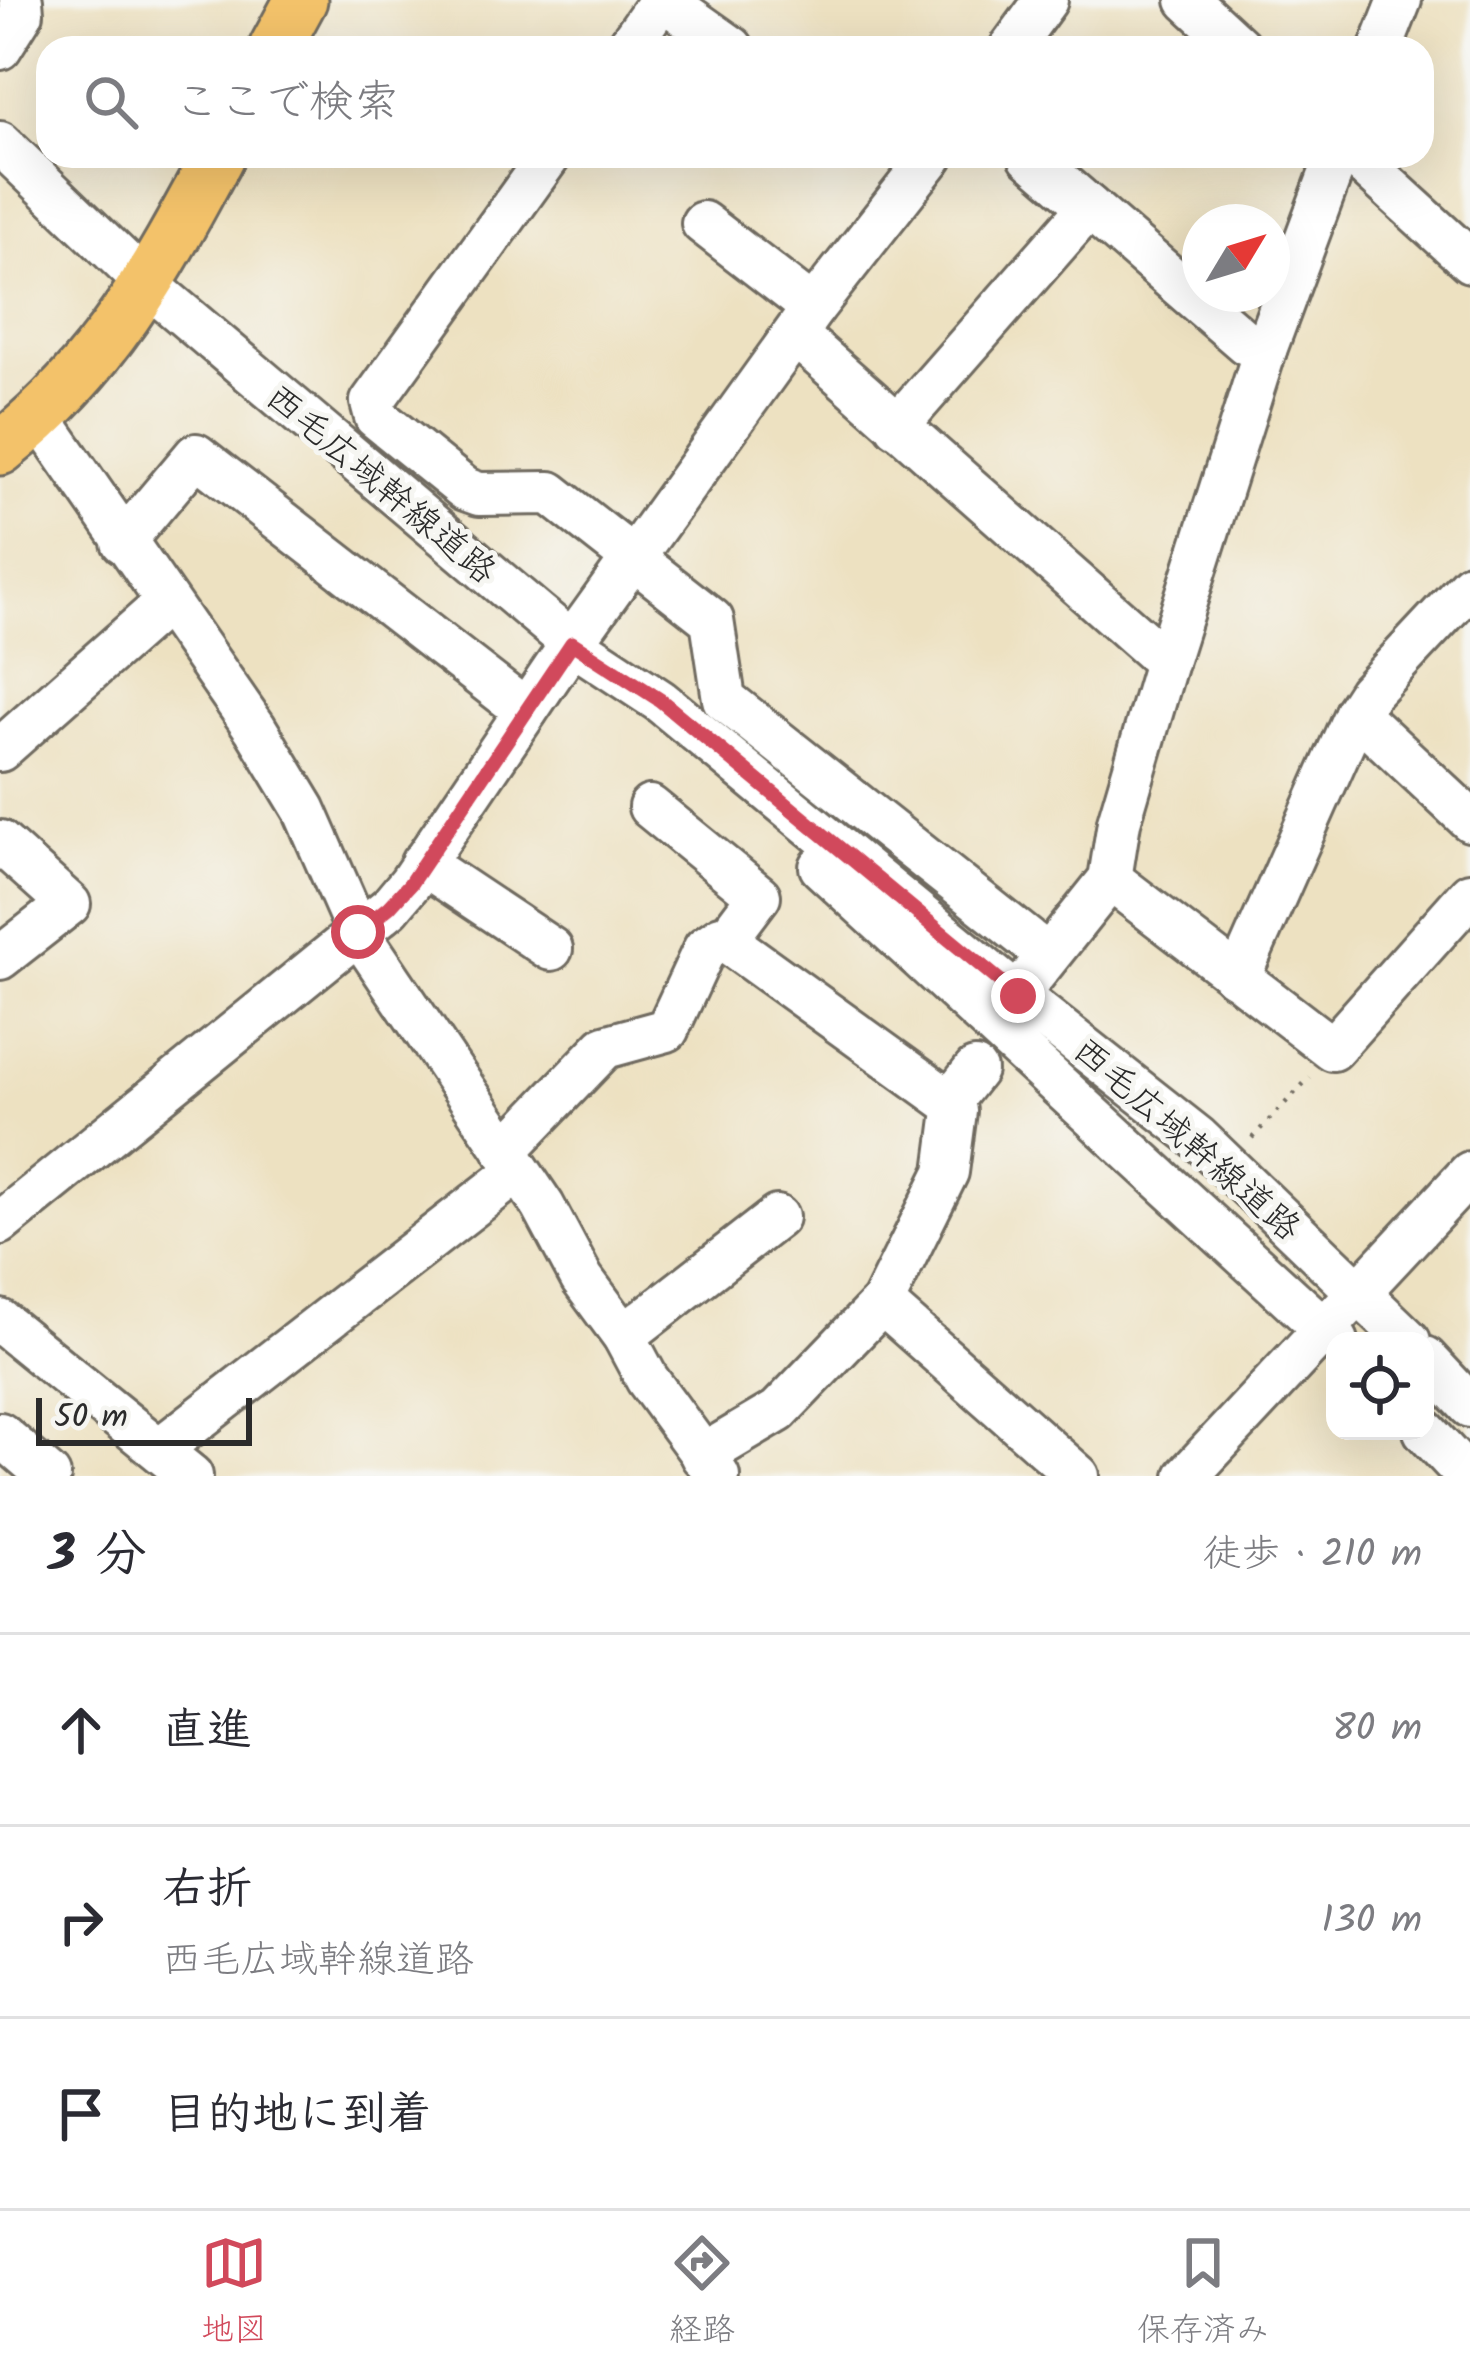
<!DOCTYPE html>
<html lang="ja">
<head>
<meta charset="utf-8">
<style>
  :root { --surface:#fff; --page:#f7f7f7; --text:#2b2b33; --muted:#7c7c81; --line:#e1e1e2; --accent:#d1495b }
  body { margin:0; font-family:Kalam,"Klee One",sans-serif; background:var(--page); color:var(--text) }
  .controls { position:absolute; right:36px; bottom:36px; display:grid; overflow:hidden; border-radius:24px; box-shadow:0 12px 48px #0002 }
  .controls button { width:108px; height:108px; display:grid; place-items:center; padding:0; border:0; border-bottom:3px solid var(--line); background:var(--surface); color:var(--text); font:60px sans-serif }
  .compass { position:absolute; left:1182px; top:204px; width:108px; height:108px; border-radius:50%; background:var(--surface); box-shadow:0 12px 48px #0002; rotate:52deg }
  .scale { position:absolute; left:36px; bottom:30px; width:216px; box-sizing:border-box; padding-left:12px; border:6px solid #2b2b2b; border-top:0; font-size:33px; line-height:42px; white-space:nowrap; color:#2b2b2b; -webkit-text-stroke:9px #f6f6f2; paint-order:stroke }
  .stop { position:absolute; width:36px; height:36px; margin:-27px; border:9px solid #d1495b; border-radius:50%; background:#fff }
  .stop.end { background:#d1495b; border-color:#fff; box-shadow:0 3px 12px #0008 }
  .list { margin:0; padding:0; list-style:none }
  h2 { display:flex; justify-content:space-between; align-items:center; height:156px; margin:0; padding:0 48px; font-size:51px }
  h2 small { font-size:39px; font-weight:400; color:var(--muted) }
  .list li { display:grid; grid-template-columns:78px 1fr auto; gap:36px; align-items:center; box-sizing:border-box; height:192px; padding:0 48px; border-top:3px solid var(--line) }
  .list b { display:block; font-size:45px; white-space:nowrap }
  .list p { margin:0; font-size:39px; white-space:nowrap; color:var(--muted) }
  .list em { font-size:39px; font-style:normal; color:var(--muted) }
  .icon { flex:none; width:66px; height:66px; fill:none; stroke:currentColor; stroke-width:2; stroke-linecap:round; stroke-linejoin:round }
  .map { position:relative; flex:none; width:1470px; height:1476px; overflow:hidden }
  .search { position:absolute; background:var(--surface); box-shadow:0 12px 48px #0002; left:36px; right:36px; top:36px; height:132px; display:flex; align-items:center; gap:30px; box-sizing:border-box; padding:0 42px; border-radius:36px; color:var(--muted); font-size:45px }
  .sheet { height:732px; background:var(--surface) }
  nav { display:flex; justify-content:space-around; align-items:center; box-sizing:border-box; height:168px; border-top:3px solid var(--line); background:var(--surface); font-size:33px; color:var(--muted) }
  nav a { display:grid; justify-items:center; gap:6px }
  nav .on { color:var(--accent) }
  .map>svg:first-child { display:block }
  .lines { fill:none; stroke-linecap:round; stroke-linejoin:round }
  .minor-casing { stroke:#6f6b60; stroke-width:48 }
  .major-casing { stroke:#6f6b60; stroke-width:57 }
  .path { stroke:#6f6b60; stroke-width:4.5; stroke-dasharray:3 9; stroke-linecap:butt }
  .minor { stroke:#fff; stroke-width:42 }
  .major { stroke:#f3c26a; stroke-width:51 }
  .route { stroke:#d1495b; stroke-width:15 }
  .labels { text-anchor:middle; stroke-width:10; stroke-linejoin:round; paint-order:stroke }
  .street-label { font-size:36px; fill:#2b2b2b; stroke:#f6f6f2 }
</style>
</head>
<body>
<div class="map">
<svg width="1470" height="1476" viewBox="0 0 1470 1476">
  <rect width="100%" height="100%" fill="#f6f6f2"/>
  <filter id="ink" filterUnits="userSpaceOnUse"><feTurbulence type="fractalNoise" baseFrequency=".00833" numOctaves="2"/><feDisplacementMap in="SourceGraphic" scale="24" xChannelSelector="R" yChannelSelector="G"/><feConvolveMatrix kernelMatrix="1 2 1 2 8 2 1 2 1" color-interpolation-filters="sRGB"/></filter>
  <filter id="wash" filterUnits="userSpaceOnUse"><feTurbulence type="fractalNoise" baseFrequency=".004" numOctaves="4" result="noise"/><feDisplacementMap in="SourceGraphic" scale="48" xChannelSelector="R" yChannelSelector="G"/><feGaussianBlur stdDeviation="2.7" result="paint"/><feColorMatrix in="noise" values="0 0 0 0 0 0 0 0 0 0 0 0 0 0 0 0 0 1.4 0 .05"/><feComposite in="paint" operator="in"/></filter>
  <g filter="url(#wash)">
    <rect width="100%" height="100%" fill="#ede1c1"/>
  </g>
  <g filter="url(#ink)">
    <g class="lines">
      <g class="minor-casing">
        <g id="minor">
          <path d="M664,0L732,48"/>
          <path d="M1188,0L1240,48"/>
          <path d="M0,48L22,13L21,0"/>
          <path d="M627,48L661,0"/>
          <path d="M1011,48L1046,0"/>
          <path d="M1381,48L1400,0"/>
          <path d="M0,143L148,285L536,613L572,643L660,701L1018,996L1197,1137L1409,1341"/>
          <path d="M549,156L372,402L376,417L465,489L479,494L550,493L712,620L724,699L1047,955"/>
          <path d="M1030,156L1246,343L1265,350"/>
          <path d="M1355,156L1470,261"/>
          <path d="M703,223L813,308"/>
          <path d="M796,335L1166,662"/>
          <path d="M40,418L255,728L304,809L358,932L543,1206L582,1279L624,1336L647,1379L718,1476"/>
          <path d="M897,426L1089,207"/>
          <path d="M123,542L196,455L526,711"/>
          <path d="M1470,585L1369,693L1356,713L1470,820"/>
          <path d="M0,750L166,603"/>
          <path d="M650,807L759,896L726,940"/>
          <path d="M0,842L69,904L0,958"/>
          <path d="M422,863L551,949"/>
          <path d="M821,867L1337,1341"/>
          <path d="M1110,879L1332,1049L1470,894"/>
          <path d="M1234,975L1247,959L1356,713"/>
          <path d="M1030,979L1110,879L1119,822L1166,662L1265,350L1337,156"/>
          <path d="M950,1102L975,1070"/>
          <path d="M505,1151L605,1047L667,1030L705,948L721,937L950,1102L955,1111L947,1172L882,1303L778,1411L702,1456"/>
          <path d="M0,1223L390,907L410,883L572,643L813,308L932,156"/>
          <path d="M882,1303L1078,1476"/>
          <path d="M0,1321L191,1476"/>
          <path d="M624,1336L777,1217"/>
          <path d="M1425,1358L1470,1406"/>
          <path d="M1425,1431L1467,1476"/>
          <path d="M0,1434L49,1476"/>
          <path d="M160,1449L518,1171"/>
          <path d="M1187,1476L1470,1173"/>
        </g>
      </g>
      <g class="major-casing">
        <g id="major">
          <path d="M275,48L301,0"/>
          <path d="M0,449C106,365 155,273 218,156"/>
        </g>
      </g>
      <path class="path" d="M1252,1138L1310,1077"/>
      <use href="#minor" class="minor"/>
      <use href="#major" class="major"/>
    </g>
  </g>
  <g class="lines" filter="url(#ink)">
    <path class="route" d="M358,932L389,907L410,884L572,643L660,700L1018,996"/>
  </g>
  <g class="labels">
    <g class="street-label">
      <text transform="translate(382 483) rotate(40)" y="13">西毛広域幹線道路</text>
      <text transform="translate(1188 1138) rotate(41)" y="13">西毛広域幹線道路</text>
    </g>
  </g>
</svg>
<div class="controls">
<button><svg class="icon" aria-label="locate" viewBox="0 0 24 24"><circle cx="12" cy="12" r="6"/><path d="M12 2v4M12 18v4M2 12h4M18 12h4"/></svg></button>
</div>
<svg class="compass" viewBox="-18 -18 36 36"><path d="M0-13l5 13h-10z" fill="#e53935"/><path d="M0 13l5-13h-10z" fill="#7c7c81"/></svg>
<div class="scale">50 m</div>
<div class="stop" style="left:358px;top:932px"></div>
<div class="stop end" style="left:1018px;top:996px"></div>
<div class="search"><svg class="icon" aria-label="search" viewBox="0 0 24 24"><circle cx="10" cy="10" r="6"/><path d="M15 15l6 6"/></svg>ここで検索</div>
</div>
<section class="sheet">
<h2>3 分<small>徒歩 · 210 m</small></h2>
<ul class="list">
<li><svg class="icon" aria-label="ahead" viewBox="0 0 24 24"><path d="M12 20V5M6 11l6-6 6 6"/></svg><div><b>直進</b></div><em>80 m</em></li>
<li><svg class="icon" aria-label="right" viewBox="0 0 24 24"><path d="M7 20v-9h11M14 6l5 5-5 5"/></svg><div><b>右折</b><p>西毛広域幹線道路</p></div><em>130 m</em></li>
<li><svg class="icon" aria-label="arrive" viewBox="0 0 24 24"><path d="M6 21V4h12l-3 4 3 4H6"/></svg><div><b>目的地に到着</b></div></li>
</ul>
</section>
<nav>
<a class="on"><svg class="icon" aria-label="map" viewBox="0 0 24 24"><path d="M3 6l6-2 6 2 6-2v14l-6 2-6-2-6 2zM9 4v14M15 6v14"/></svg>地図</a>
<a><svg class="icon" aria-label="directions" viewBox="0 0 24 24"><path d="M12 3l9 9-9 9-9-9zM9 14v-3h6M13 9l2 2-2 2"/></svg>経路</a>
<a><svg class="icon" aria-label="saved" viewBox="0 0 24 24"><path d="M7 4h10v16l-5-4-5 4z"/></svg>保存済み</a>
</nav>
</body>
</html>
